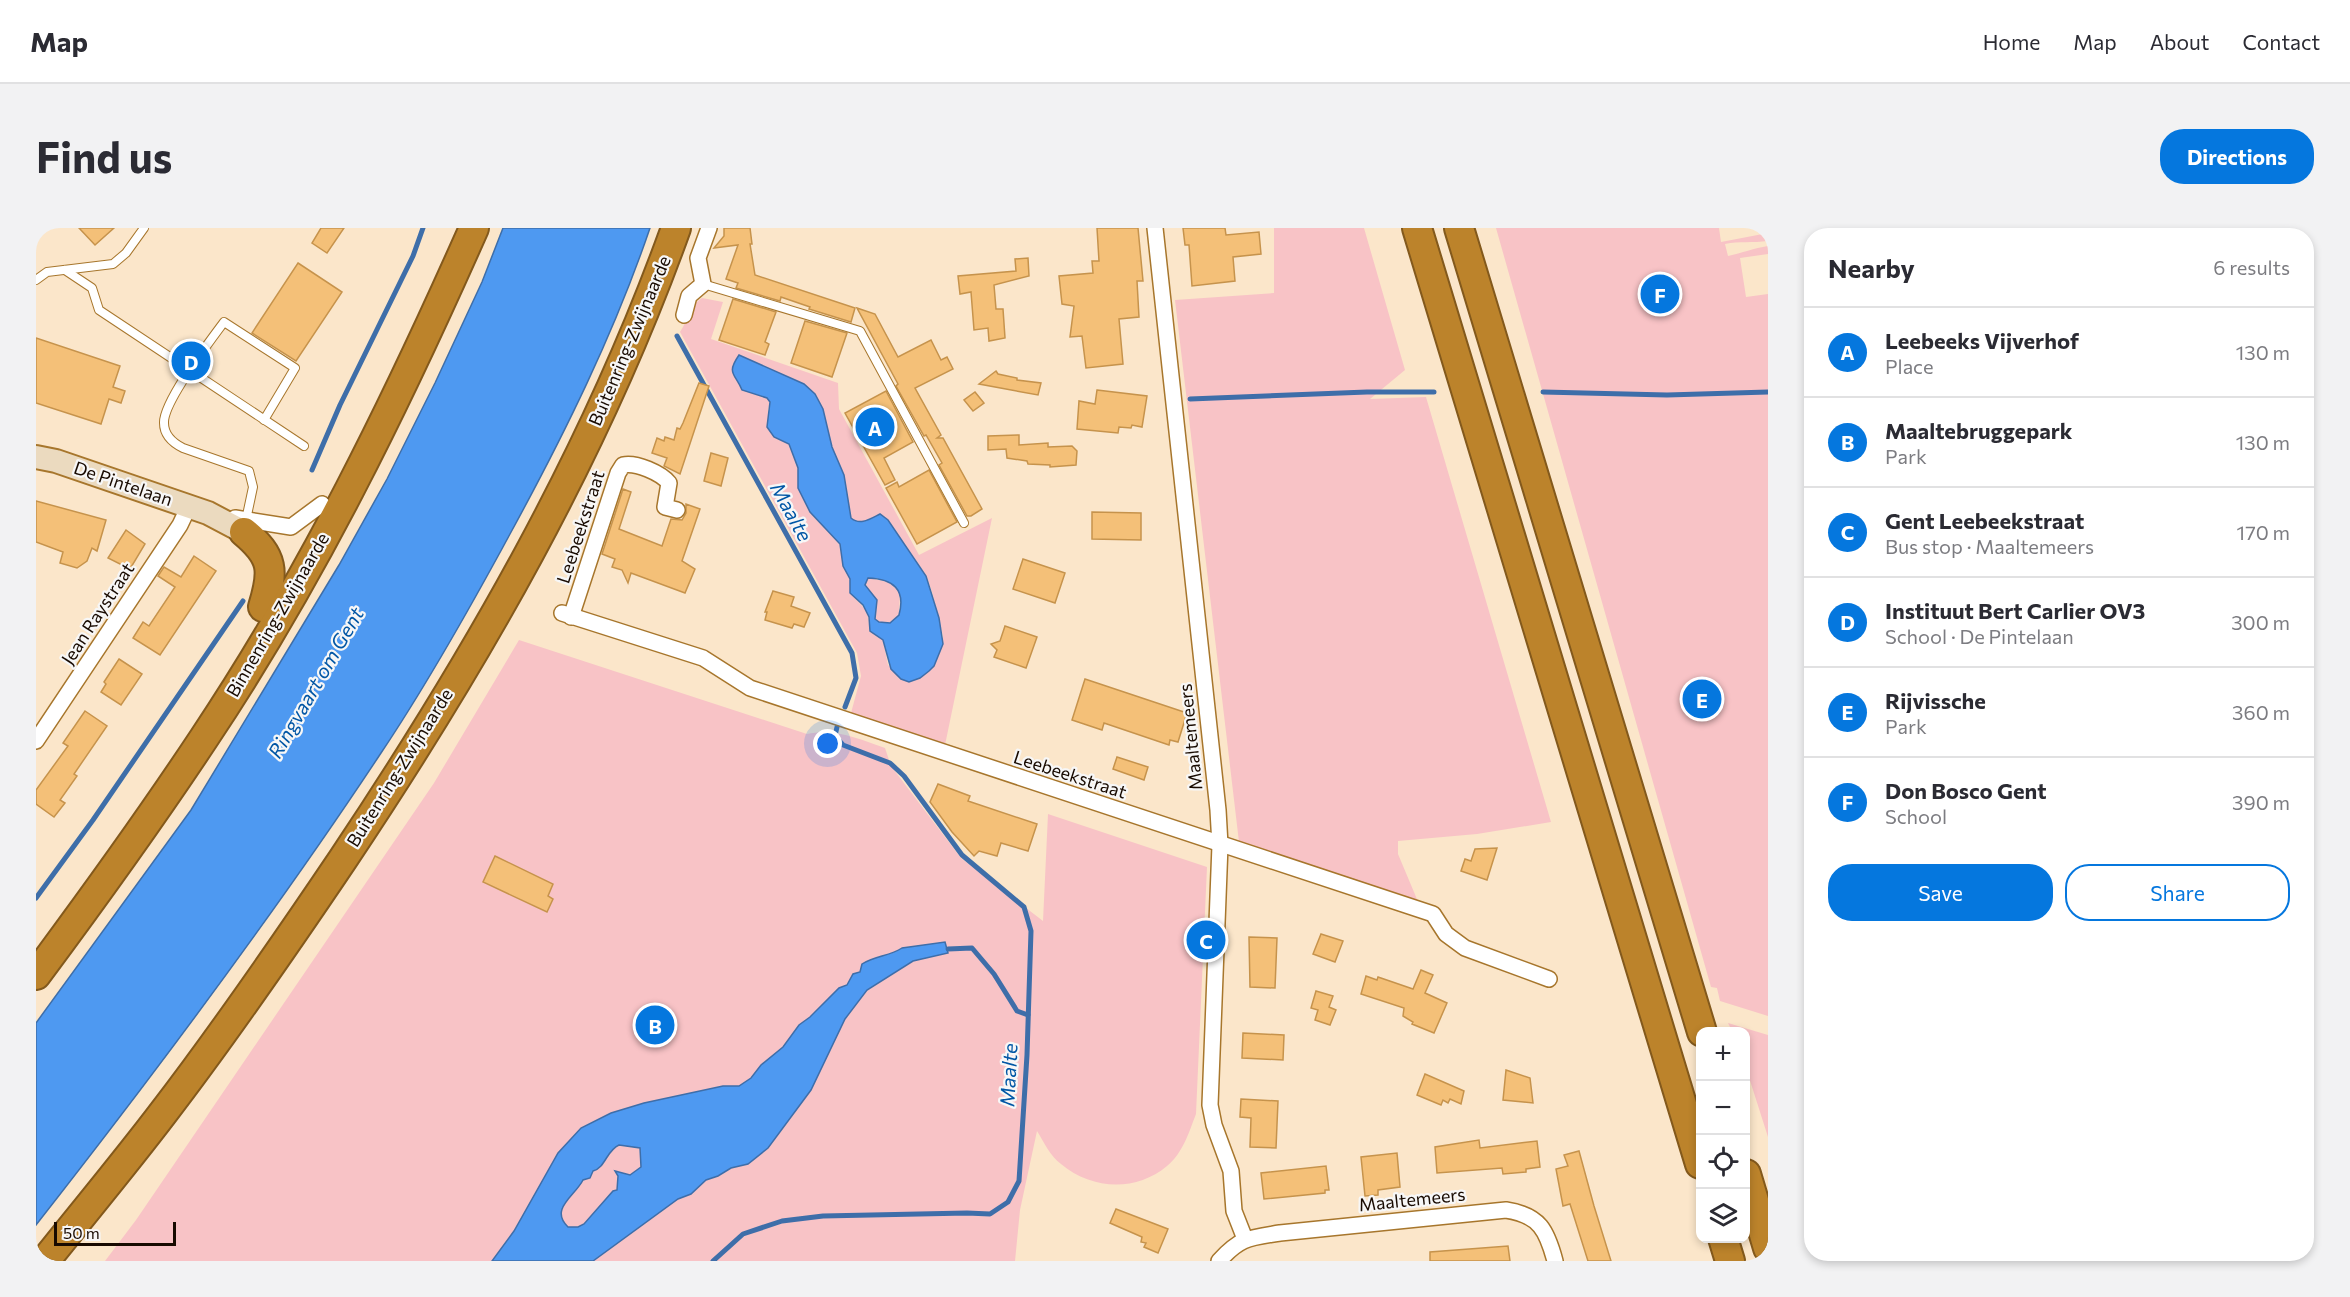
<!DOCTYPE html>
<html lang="en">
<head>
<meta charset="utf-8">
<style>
  :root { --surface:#fff; --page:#f2f2f3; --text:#2b2b33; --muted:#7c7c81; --line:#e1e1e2; --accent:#0577de }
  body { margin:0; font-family:Commissioner,sans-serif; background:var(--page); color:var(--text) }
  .controls { position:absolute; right:18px; bottom:18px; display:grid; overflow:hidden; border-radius:12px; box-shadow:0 3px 9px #0003 }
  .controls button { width:54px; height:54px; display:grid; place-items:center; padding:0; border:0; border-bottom:2px solid var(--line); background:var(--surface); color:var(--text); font:30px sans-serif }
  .scale { position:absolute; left:18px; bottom:15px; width:122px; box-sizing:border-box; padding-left:6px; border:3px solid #180a00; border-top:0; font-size:16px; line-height:21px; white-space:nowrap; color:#180a00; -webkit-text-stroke:4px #f7f7f7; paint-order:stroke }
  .you { position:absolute; left:792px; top:516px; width:21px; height:21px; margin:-15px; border:4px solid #fff; border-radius:50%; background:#1a73e8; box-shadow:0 0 0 9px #1a73e833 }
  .badge { display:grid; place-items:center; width:39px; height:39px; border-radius:50%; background:var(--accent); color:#fff; font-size:20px; font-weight:700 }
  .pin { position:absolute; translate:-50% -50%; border:3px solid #fff; box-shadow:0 2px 6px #0006 }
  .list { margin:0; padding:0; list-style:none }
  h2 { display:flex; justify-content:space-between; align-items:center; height:78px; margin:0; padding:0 24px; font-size:26px }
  h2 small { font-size:20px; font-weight:400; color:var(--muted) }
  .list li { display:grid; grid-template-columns:39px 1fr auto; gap:18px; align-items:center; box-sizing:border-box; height:90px; padding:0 24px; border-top:2px solid var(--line) }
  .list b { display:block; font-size:22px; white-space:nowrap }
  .list p { margin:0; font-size:20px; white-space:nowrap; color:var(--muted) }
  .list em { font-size:20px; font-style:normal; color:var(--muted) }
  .actions { display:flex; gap:12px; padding:18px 24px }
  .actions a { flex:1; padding:14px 0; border:2px solid var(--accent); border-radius:24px; text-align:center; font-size:21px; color:var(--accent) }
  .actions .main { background:var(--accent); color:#fff }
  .icon { flex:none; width:33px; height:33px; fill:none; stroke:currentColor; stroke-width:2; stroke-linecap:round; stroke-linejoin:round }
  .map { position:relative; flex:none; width:1732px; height:1033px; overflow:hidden; border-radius:24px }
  header { display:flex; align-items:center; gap:36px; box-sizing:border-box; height:84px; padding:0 30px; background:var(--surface); border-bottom:2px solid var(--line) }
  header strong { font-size:28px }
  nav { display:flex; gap:33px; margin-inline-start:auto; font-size:21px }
  .intro { display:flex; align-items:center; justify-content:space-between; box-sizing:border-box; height:144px; padding:0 36px }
  h1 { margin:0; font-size:42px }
  .button { padding:15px 27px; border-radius:24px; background:var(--accent); color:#fff; font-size:21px; font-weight:700 }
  main { display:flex; gap:36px; padding:0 36px }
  aside { flex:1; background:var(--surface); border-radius:24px; box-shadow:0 3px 9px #0003 }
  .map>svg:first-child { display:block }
  .green { fill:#f8c3c6; fill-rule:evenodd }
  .water { fill:#4e99f1; stroke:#3e6ea9; stroke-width:1.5; fill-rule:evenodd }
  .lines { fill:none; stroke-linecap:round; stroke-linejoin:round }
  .stream { stroke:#3e6ea9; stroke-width:5 }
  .building { fill:#f4c078; stroke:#c6934c; stroke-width:1.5 }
  .lane-casing { stroke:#a7762c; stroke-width:10 }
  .street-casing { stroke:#a7762c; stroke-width:18 }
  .secondary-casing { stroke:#a7762c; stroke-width:26 }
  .highway-casing { stroke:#83591c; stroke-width:32 }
  .lane { stroke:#fff; stroke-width:8 }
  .street { stroke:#fff; stroke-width:15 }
  .secondary { stroke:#ebdabf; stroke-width:22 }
  .highway { stroke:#bc832b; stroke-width:28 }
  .labels { text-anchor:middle; stroke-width:4.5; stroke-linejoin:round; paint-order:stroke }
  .street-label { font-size:18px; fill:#180a00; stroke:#f7f7f7 }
  .water-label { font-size:20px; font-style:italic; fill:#0156a5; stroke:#f7f7f7 }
</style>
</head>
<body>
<header>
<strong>Map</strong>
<nav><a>Home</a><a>Map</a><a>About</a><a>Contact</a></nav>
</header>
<div class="intro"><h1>Find us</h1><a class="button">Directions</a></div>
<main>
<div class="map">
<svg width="1732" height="1033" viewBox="0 0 1732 1033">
  <rect width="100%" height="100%" fill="#fbe6ca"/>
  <g class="green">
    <path d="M1238,0H1328L1369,142L1334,171L1390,169L1515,594L1441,606L1362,613V626L1383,676L1203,614L1139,72L1238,65Z"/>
    <path d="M1460,0H1683L1685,14L1732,5V13C1717,15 1703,13 1689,16L1692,28C1706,25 1718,20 1732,18V26L1704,30L1710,69L1732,66V788L1684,773L1681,760L1675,759Z"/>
    <path d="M666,70L687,74L675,111L802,155L803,181L883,327L956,290L909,517L815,485L825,448L821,425L644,104C653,91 652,79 666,70ZM703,128L752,151L787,181L796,219L808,247L815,290L822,294L852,292L890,347L896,364L907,408L904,424L898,438L884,450L873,454L852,437L847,412L833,396C833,380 823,376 814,365V351L807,338L804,316L774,284L762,260V240L753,215L743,211L732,182L734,174L731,170L706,162L703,156Z"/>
    <path d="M832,350L854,354L864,364L863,387L854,395L843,394L839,391L836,366L829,357Z"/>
    <path d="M483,412L771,506C799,500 823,511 849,520L855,538L925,630L1007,693L1012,586L1171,639L1160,886C1153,904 1147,925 1131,938C1100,964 1056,962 1025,936C1014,928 1008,914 1001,903L984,982L979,1033H69L100,992L398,555Z"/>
    <path d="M1692,795L1732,807V909L1710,840V804L1696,803Z"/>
  </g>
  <g class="water">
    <path d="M467,0H614C578,106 528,207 474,306C434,380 392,455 345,525C238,687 120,844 0,997V795L155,582L303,337L351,251L399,155L446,54Z"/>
    <path d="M703,127L768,156L779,166L787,181L796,219L808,247L815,290C824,298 834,291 844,286L852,292L890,348L903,390L907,416L898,438L893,443L884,450L873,454L865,451L855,441L847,412L834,403L833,389L827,377L814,365V351L807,338L804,316L774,284L762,260V240L753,216L738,209L731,199L734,174L731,170L706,162C699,145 690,146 703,127ZM832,350C857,351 870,361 863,387L854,395L843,394L839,391L841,372L829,357Z"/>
    <path d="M909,714L912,725L877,733L831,762L809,791L775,862L732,920L712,936L695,940L682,948L670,952L655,966L642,971L557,1033H456L478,1003L522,925L545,900L575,885L608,875L687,858H703L715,850L725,837L747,819L763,797L774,789L803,760L811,757L817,746L824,744L826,736C838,728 854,728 866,720ZM583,917L604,920L605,939L594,947L579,943L582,948L581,962L577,963L548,996L542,999H532C513,981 539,968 547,952L554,950L557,943C570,939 570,923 583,917Z"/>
  </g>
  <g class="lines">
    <g class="stream">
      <path d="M641,108L816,425L820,450L809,479"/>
      <path d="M1507,164L1631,167L1732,164"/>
      <path d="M1154,171L1331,164H1398"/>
      <path d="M276,242L304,177L377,28L387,0"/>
      <path d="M0,670L57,592L207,373"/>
      <path d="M912,721L936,720L958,746L981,783L992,787"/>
      <path d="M677,1033L707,1006L746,993L787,988L931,985L954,986L972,974L983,953L991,827L995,703L988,679L926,627L868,548L854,535L807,517L799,508L801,499"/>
    </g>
  </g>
  <g class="building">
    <path d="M43,0H78L59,17Z"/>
    <path d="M285,0H308L291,25L276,15Z"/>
    <path d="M688,0H714L716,16H714L719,47L819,80L815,94L773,81L774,79L745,69L744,73L700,60L702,55L690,51L702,17L678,20L688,8Z"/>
    <path d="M1061,0H1102L1107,53H1101L1103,89L1083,91L1087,136L1050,140L1046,108L1034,109L1038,78L1026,76L1023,48L1057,45L1056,33H1063Z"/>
    <path d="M1147,0H1189L1190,7L1223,4L1225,26L1197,29L1199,53L1156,58L1153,17H1149Z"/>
    <path d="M992,30L993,48L958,57L960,81H967L969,110L953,113L952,100L938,102L935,64L924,66L922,48L980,43L979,31Z"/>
    <path d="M262,35L306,64L260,133L216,105Z"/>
    <path d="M697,71L740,84L729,114L733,116L729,127L683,112Z"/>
    <path d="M821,80L839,86L862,129L895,112L905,132L911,129L917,141L879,160L905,207L901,210H907L946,281L935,288H931L903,237L906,235L890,207L888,208L860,158L862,156Z"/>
    <path d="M769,93L811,105L796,149L755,135Z"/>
    <path d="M0,110L84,138L77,159L89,163L85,175L73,171L65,196L0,175Z"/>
    <path d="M960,143L962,146L981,150V152L1005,155L1002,167L943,156Z"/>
    <path d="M663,155L673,158L644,246L628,238L631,230L616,225L621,210L628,213L629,209L638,212L641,200L644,201L647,195Z"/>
    <path d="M1061,162L1111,168L1106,199L1096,197L1095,200L1083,199L1082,205L1041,201L1043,173L1059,176Z"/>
    <path d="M850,163L877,214L848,230L859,252L849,257L809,185Z"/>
    <path d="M939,164L948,175L937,183L928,172Z"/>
    <path d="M983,207V217L1012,215V219L1036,218L1041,223L1040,237L1014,239V237L992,236L991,233L971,230L970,221L952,222V208Z"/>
    <path d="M675,225L692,230L685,258L668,253Z"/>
    <path d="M893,242L921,294L881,316L850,260L861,254L863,259Z"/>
    <path d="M587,261L595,264L583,301L626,318L635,291L646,292L650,285V276L664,281L646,333L659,341L649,365L595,345L592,355L586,342L576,339L579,331L566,326Z"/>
    <path d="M0,273L70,292L61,323L56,320L51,333L41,340L24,335L27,324L0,314Z"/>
    <path d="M1056,284L1105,285V312L1056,311Z"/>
    <path d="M90,302L109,316L94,341L72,330Z"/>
    <path d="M158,328L180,343L124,427L97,410L107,394L113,398L139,359L122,348L128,339L145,349Z"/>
    <path d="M987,331L1029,345L1019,375L977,361Z"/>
    <path d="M737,363L758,369L755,378L774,385L768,399L758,396L756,400L729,392L731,384H729Z"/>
    <path d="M969,398L1001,409L990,440L958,429L961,422L955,416L964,413Z"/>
    <path d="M83,431L106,446L85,477L65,464L70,456L68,454Z"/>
    <path d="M1049,451L1151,485L1142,514L1134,512L1133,517L1068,495L1066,502L1036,492Z"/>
    <path d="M49,483L71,498L38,546L41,548L24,572L29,575L18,589L0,576V562L32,518L27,515Z"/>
    <path d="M1081,529L1112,539L1108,552L1077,541Z"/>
    <path d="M902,556L934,568L932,573L1001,596L992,623L965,615L961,628L943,623L938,628L916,604L894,574Z"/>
    <path d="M1461,620L1451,652L1425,643L1429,631L1435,633L1439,621Z"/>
    <path d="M459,628L517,656L512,668L517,671L511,684L447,654Z"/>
    <path d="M1285,706L1307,713L1299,734L1277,726Z"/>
    <path d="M1213,709L1241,710L1239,760L1214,759Z"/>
    <path d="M1385,742L1397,747L1389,765L1411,775L1398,805L1376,796L1377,794L1367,788L1368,780L1325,766L1330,748L1341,752L1342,749L1377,761Z"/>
    <path d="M1280,763L1297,768L1293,779L1300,782L1294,797L1279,792L1282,782L1275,780Z"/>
    <path d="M1207,805L1248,807L1247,832L1206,830Z"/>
    <path d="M1470,842L1494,850L1497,875L1467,872Z"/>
    <path d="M1389,846L1428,863L1425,876L1414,871L1412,875L1407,872L1405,877L1381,867Z"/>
    <path d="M1205,871L1242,873L1240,920L1214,919L1215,890L1204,889Z"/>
    <path d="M1443,912L1444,920L1501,913L1504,939L1490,941V944L1467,946L1466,940L1401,945L1399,919Z"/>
    <path d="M1543,923L1558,978L1575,1033H1552L1534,976L1527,978L1520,941L1532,938L1528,927Z"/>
    <path d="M1361,925L1364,959L1342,962V967L1329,968L1325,929Z"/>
    <path d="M1290,938L1293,962H1289V965L1228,971L1225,945Z"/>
    <path d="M1080,981L1132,1001L1122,1025L1108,1019L1110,1015L1105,1014L1106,1009L1074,995Z"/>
    <path d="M1472,1018L1474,1033H1394V1024Z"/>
  </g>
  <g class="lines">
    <g class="lane-casing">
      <g id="lane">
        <path d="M29,42L56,60L63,82L268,218"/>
        <path d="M0,52L11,44L77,36L90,25L108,0"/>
        <path d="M667,56L824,103L928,295"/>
        <path d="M210,292L217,259L213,243L147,220C137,215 128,207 128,195C127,174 174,113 188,94L259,140L228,192"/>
      </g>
    </g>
    <g class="street-casing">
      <g id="street">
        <path d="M1119,0L1182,582L1184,617L1174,877L1178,897L1195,943L1198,983L1209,1011"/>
        <path d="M648,87L653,68L667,56L662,30L673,0"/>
        <path d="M199,290L255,299L286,276"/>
        <path d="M526,385L667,430L714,460L1397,686L1410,706L1429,720L1513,751"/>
        <path d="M535,389L582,245L587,237C600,234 625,245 633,255L629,279L641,282"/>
        <path d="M0,513L144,297L153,278"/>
        <path d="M1183,1033C1205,1009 1213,1010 1244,1005L1470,982C1504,987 1511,1003 1519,1033"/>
      </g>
    </g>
    <g class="secondary-casing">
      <path id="secondary" d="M0,229L20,233L172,285L208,304"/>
    </g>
    <g class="highway-casing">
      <g id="highway">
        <path d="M1381,0L1664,936"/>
        <path d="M1423,0L1666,804"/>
        <path d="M208,304C238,329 238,343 227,379"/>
        <path d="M0,747C58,669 115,590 168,510C275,350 360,176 438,0"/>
        <path d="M1710,946L1732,1020"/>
        <path d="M1687,1010L1694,1033"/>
        <path d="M9,1033C48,984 89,935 127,885C190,803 249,717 307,631C440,432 559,226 640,0"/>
      </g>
    </g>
    <use href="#lane" class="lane"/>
    <use href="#street" class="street"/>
    <use href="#secondary" class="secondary"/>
    <use href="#highway" class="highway"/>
  </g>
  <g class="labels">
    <g class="street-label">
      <text transform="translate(594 113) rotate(-67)" y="6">Buitenring-Zwijnaarde</text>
      <text transform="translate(87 256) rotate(19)" y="6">De Pintelaan</text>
      <text transform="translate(545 299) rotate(-72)" y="6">Leebeekstraat</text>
      <text transform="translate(62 386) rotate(-57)" y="6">Jean Raystraat</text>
      <text transform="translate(242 387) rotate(-60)" y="6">Binnenring-Zwijnaarde</text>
      <text transform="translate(1155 509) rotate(-96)" y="6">Maaltemeers</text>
      <text transform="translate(364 540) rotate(-58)" y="6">Buitenring-Zwijnaarde</text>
      <text transform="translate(1034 547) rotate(18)" y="6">Leebeekstraat</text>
      <text transform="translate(1376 972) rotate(-6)" y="6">Maaltemeers</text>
    </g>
    <g class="water-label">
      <text transform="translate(755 284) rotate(61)" y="7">Maalte</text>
      <text transform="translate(280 455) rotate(-60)" y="7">Ringvaart om Gent</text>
      <text transform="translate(973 847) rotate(-87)" y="7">Maalte</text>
    </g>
  </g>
</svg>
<div class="controls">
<button>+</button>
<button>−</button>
<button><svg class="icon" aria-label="locate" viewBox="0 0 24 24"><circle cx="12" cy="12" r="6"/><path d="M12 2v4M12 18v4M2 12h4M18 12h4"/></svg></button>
<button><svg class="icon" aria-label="layers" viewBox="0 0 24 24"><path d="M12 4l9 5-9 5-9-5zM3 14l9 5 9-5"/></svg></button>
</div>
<div class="scale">50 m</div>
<div class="you"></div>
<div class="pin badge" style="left:839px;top:199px">A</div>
<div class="pin badge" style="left:619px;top:797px">B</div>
<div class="pin badge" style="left:1170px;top:712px">C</div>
<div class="pin badge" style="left:155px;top:133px">D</div>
<div class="pin badge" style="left:1666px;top:471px">E</div>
<div class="pin badge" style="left:1624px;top:66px">F</div>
</div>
<aside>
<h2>Nearby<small>6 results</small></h2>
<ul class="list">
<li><span class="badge">A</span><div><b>Leebeeks Vijverhof</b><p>Place</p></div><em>130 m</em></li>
<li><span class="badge">B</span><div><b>Maaltebruggepark</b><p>Park</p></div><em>130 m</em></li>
<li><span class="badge">C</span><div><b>Gent Leebeekstraat</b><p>Bus stop · Maaltemeers</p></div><em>170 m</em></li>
<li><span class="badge">D</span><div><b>Instituut Bert Carlier OV3</b><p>School · De Pintelaan</p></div><em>300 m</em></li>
<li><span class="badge">E</span><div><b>Rijvissche</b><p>Park</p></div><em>360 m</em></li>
<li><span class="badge">F</span><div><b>Don Bosco Gent</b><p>School</p></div><em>390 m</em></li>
</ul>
<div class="actions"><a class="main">Save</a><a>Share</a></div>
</aside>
</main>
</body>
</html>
